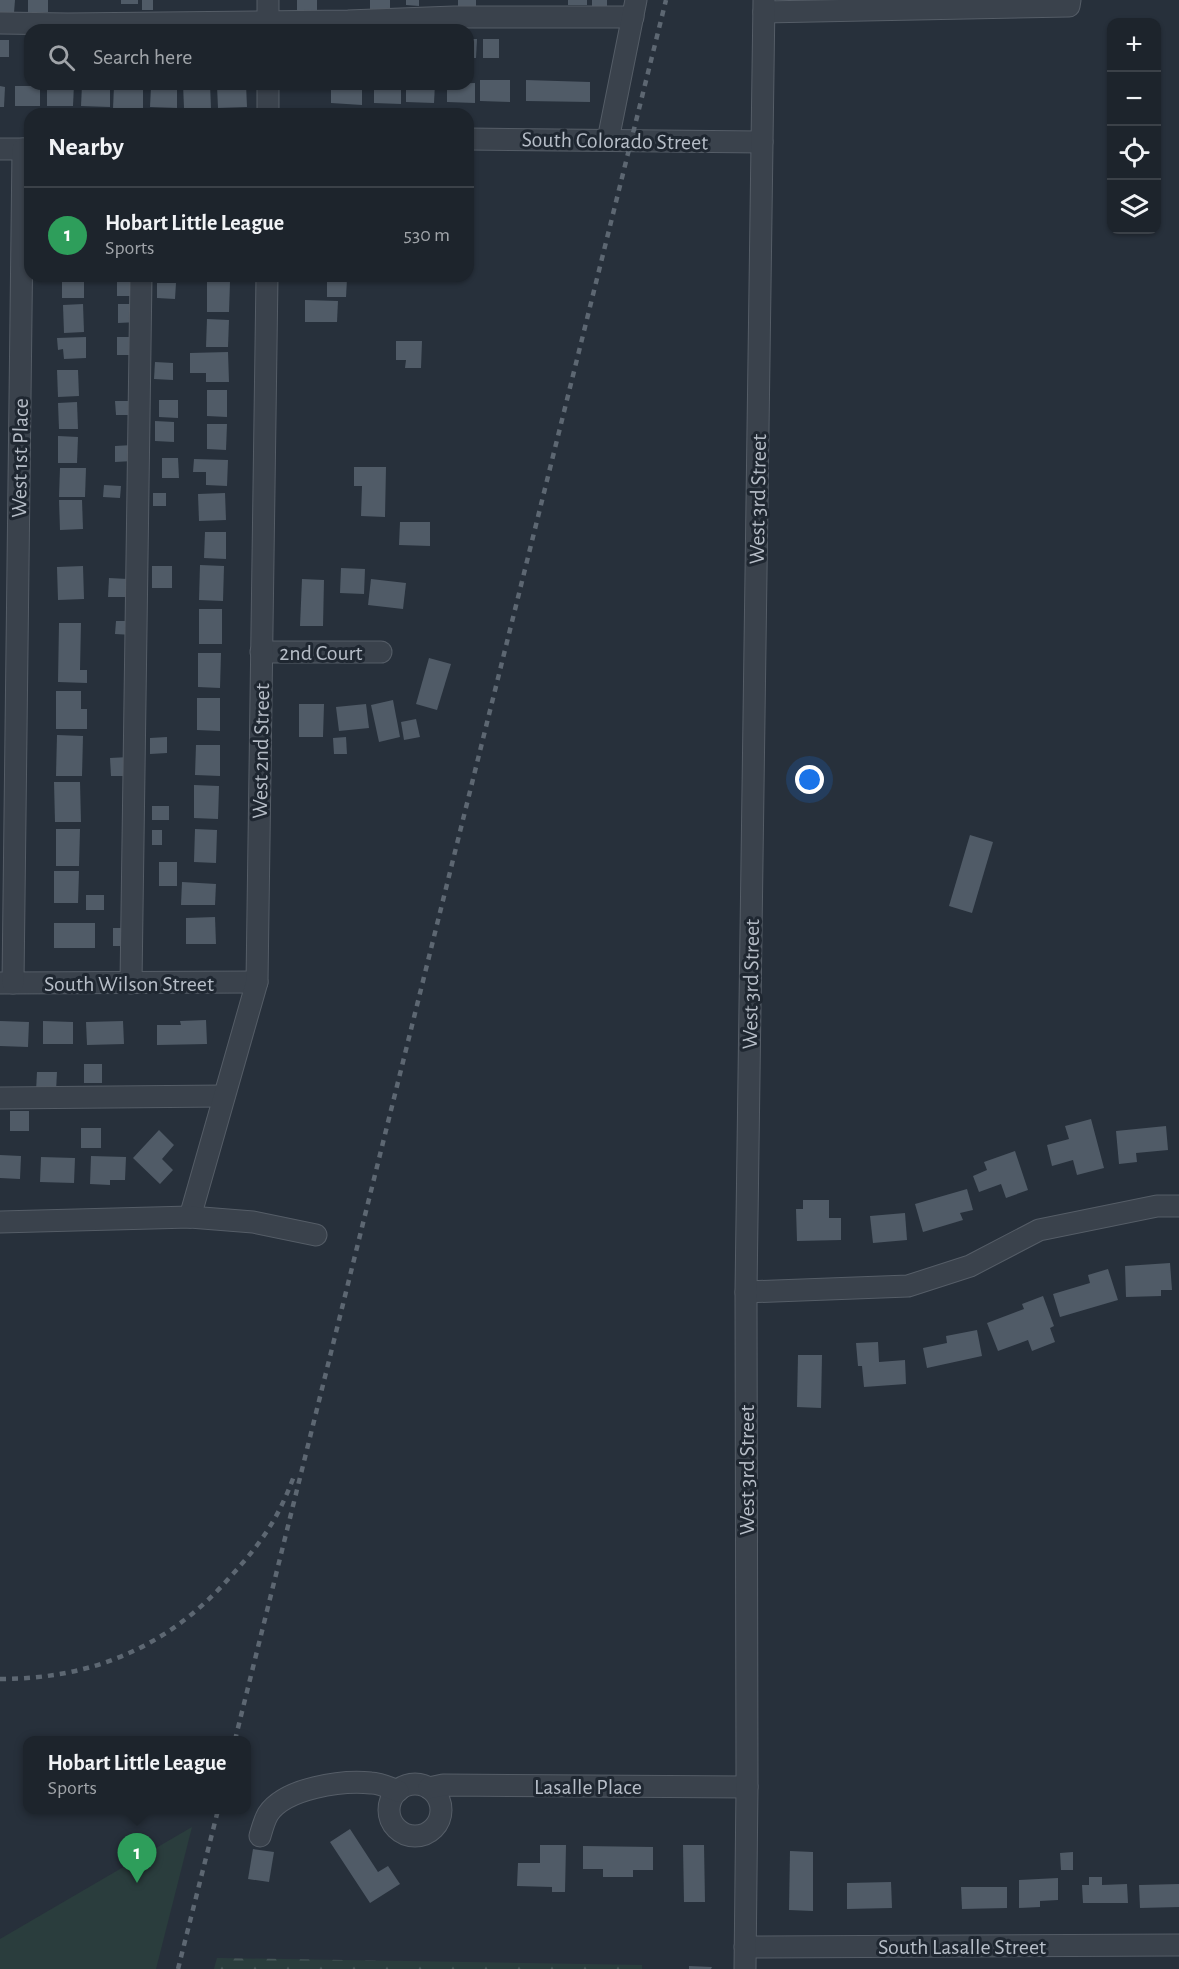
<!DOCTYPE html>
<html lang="en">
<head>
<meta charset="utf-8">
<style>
  :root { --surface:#1d242c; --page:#2a3038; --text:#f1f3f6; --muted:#a0a4a9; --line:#3b4148; --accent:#0b8043 }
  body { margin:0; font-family:"Alegreya Sans",sans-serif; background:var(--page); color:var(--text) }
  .controls { position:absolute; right:18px; top:18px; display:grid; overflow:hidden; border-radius:12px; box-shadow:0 2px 4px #0004 }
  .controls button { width:54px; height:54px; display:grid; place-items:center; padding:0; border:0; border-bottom:2px solid var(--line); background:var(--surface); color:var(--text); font:30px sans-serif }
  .you { position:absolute; left:810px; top:780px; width:21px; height:21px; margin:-15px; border:4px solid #fff; border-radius:50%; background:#1a73e8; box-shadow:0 0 0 9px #1a73e833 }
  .badge { display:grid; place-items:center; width:39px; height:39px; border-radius:50%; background:var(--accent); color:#fff; font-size:20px; font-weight:700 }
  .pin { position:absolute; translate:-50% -50px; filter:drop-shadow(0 2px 3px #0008) }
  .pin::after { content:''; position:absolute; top:32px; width:21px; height:18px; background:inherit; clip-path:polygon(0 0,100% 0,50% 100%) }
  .popup { position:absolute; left:23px; top:1736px; width:228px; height:78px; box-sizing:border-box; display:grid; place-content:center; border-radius:12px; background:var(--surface); filter:drop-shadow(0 2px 4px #0005); font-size:20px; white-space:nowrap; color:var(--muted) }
  .popup b { font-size:22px; color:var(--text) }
  .popup::after { content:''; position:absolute; left:50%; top:100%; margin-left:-12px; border:12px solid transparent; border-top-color:var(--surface) }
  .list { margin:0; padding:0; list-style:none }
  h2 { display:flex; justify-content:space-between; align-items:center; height:78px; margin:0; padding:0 24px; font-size:26px }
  h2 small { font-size:20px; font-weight:400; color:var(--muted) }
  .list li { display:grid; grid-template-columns:39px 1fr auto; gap:18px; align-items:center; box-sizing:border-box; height:96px; padding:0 24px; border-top:2px solid var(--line) }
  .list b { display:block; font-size:22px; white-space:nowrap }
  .list p { margin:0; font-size:20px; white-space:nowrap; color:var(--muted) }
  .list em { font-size:20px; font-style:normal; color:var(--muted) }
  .icon { flex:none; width:33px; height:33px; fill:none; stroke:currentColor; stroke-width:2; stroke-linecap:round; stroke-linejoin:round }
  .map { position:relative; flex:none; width:1179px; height:1969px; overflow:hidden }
  .search { position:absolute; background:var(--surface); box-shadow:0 2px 4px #0004; left:24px; top:24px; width:450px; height:66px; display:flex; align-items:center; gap:15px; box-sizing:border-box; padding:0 21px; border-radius:18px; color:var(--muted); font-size:22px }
  .panel { position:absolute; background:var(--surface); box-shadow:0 2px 4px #0004; left:24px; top:108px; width:450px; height:174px; border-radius:18px }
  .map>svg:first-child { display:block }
  .forest { fill:url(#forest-firs) }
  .garden { fill:#2a3d3d }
  .building { fill:#505b67 }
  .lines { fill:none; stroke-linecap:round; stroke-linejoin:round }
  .minor-casing { stroke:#555d67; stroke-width:23 }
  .minor { stroke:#3a424c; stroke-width:21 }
  .rail { stroke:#5d6772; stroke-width:4.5; stroke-dasharray:6 6; stroke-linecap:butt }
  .labels { text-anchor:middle; stroke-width:6; stroke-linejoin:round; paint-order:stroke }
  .street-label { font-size:22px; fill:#b6bdc7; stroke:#1f2731 }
</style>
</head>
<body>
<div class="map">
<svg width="1179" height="1969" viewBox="0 0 1179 1969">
  <defs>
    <pattern id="forest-firs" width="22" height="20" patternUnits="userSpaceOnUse" patternTransform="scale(1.5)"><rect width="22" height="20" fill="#2a3d3d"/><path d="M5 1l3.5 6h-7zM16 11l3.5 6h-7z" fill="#475758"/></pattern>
  </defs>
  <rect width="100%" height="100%" fill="#27303b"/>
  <path class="forest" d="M217,1958L642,1965V1969H214Z"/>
  <path class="garden" d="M192,1827L156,1969H0V1939Z"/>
  <g class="building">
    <path d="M0,0H15L14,13H0Z"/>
    <path d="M28,0H48V12L28,13Z"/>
    <rect x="121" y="0" width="17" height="4"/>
    <rect x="142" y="0" width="11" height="10"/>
    <rect x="297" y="0" width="20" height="12"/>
    <rect x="370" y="0" width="20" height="11"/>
    <path d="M406,0H419V6L406,5Z"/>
    <rect x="458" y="0" width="18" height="9"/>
    <rect x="568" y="0" width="19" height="5"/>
    <rect x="592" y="0" width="15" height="6"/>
    <path d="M468,39H477L476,58H468Z"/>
    <rect x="483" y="39" width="16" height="19"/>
    <rect x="0" y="40" width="9" height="17"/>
    <path d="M480,80H510V102L480,101Z"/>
    <path d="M526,80L590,82V102L526,101Z"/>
    <path d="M475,83V103L447,102V84Z"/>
    <path d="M47,84H74L73,106H47Z"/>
    <path d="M183,84H210L211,108H184Z"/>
    <path d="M235,84H246L247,107L218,108L217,86H235Z"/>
    <path d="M331,84H362V105L331,103Z"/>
    <path d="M374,84H401V104L374,103Z"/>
    <path d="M406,84H435L434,103L406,102Z"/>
    <path d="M82,85H110V107L81,106Z"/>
    <path d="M0,86L5,87L4,107H0Z"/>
    <rect x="15" y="86" width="25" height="20"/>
    <path d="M114,86L143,87V110L113,109Z"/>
    <path d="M151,87H177V108L150,107Z"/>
    <rect x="62" y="276" width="22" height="22"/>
    <rect x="117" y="276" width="18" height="20"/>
    <path d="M327,279H347L346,297H327Z"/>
    <path d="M207,281L230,282L229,312H207Z"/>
    <path d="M157,283H176L175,299L157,298Z"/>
    <path d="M305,300L338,301L337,322H305Z"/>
    <path d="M83,304L84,332L64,333L63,305Z"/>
    <path d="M118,304H137L138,322L118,323Z"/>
    <path d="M207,319L229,320L228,347H206Z"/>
    <path d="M86,337V358L64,359L63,349L58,350L57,338Z"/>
    <rect x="117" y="337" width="17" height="18"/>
    <path d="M396,341H422L421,368H405L406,360H396Z"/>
    <path d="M228,352L229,382H206V373H190V353Z"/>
    <path d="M155,362L173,363V380L154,379Z"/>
    <path d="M57,370H78L79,396L58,397Z"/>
    <path d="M207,390H227V417L207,416Z"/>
    <path d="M159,400H178V418L159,417Z"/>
    <path d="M115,401H134V415H116Z"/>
    <path d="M77,402L78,429H59L58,403Z"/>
    <path d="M155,421L174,422V442L155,441Z"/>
    <path d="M207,424H227L226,450L207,449Z"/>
    <path d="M58,436L78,437L77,463H58Z"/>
    <path d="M133,445V461L115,462V446Z"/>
    <path d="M162,458H178L179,478H162Z"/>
    <path d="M194,459L228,460L227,486L206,485V472H193Z"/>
    <path d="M354,467H386L385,517L361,516L362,486H354Z"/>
    <path d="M60,468H86L85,497H59Z"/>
    <path d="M104,485L121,486L120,498L103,497Z"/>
    <rect x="153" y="493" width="13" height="13"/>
    <path d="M225,493L226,520L199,521L198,494Z"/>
    <path d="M59,500H82L83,529L60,530Z"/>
    <path d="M400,522H430V546L399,545Z"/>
    <path d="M205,532H226V559L204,558Z"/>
    <path d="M200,565L224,566L223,601L199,600Z"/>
    <path d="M83,566L84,599L58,600L57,567Z"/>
    <rect x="152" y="566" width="20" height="22"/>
    <path d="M341,568L365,569L364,594L340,593Z"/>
    <path d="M109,578L128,579L127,597H108Z"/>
    <path d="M302,579L324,580L323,626H300Z"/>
    <path d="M371,579L406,583L403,609L368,605Z"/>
    <rect x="199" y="609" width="23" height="35"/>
    <path d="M116,621H134L133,635L115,634Z"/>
    <path d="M59,623H81L80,670H87V683L58,682Z"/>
    <path d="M198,653H221L220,688L198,687Z"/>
    <path d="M429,658L451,664L437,710L416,704Z"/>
    <path d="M56,691H81V709H87V729H56Z"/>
    <path d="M197,698H220V731L197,730Z"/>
    <path d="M393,700L400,737L379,742L371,705Z"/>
    <path d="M299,704H324L323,737H299Z"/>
    <path d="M366,704L369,728L339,731L336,707Z"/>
    <path d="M416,719L420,737L404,740L401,722Z"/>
    <path d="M57,735L83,736L82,776H56Z"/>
    <path d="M167,737V753L150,754V738Z"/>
    <path d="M346,737L347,754H334L333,738Z"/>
    <path d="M196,745H220V776L195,775Z"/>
    <path d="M129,757V776H111L110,758Z"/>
    <path d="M54,782H80L81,822H55Z"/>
    <path d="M194,785L219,786L218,819L194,818Z"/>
    <rect x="152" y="806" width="17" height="14"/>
    <path d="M56,829H80L79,866H56Z"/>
    <path d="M195,829L217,830L216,863L194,862Z"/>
    <rect x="152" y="830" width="10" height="15"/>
    <path d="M970,835L993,842L972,913L949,906Z"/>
    <rect x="159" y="862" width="18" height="24"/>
    <path d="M54,871H79L78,903H54Z"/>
    <path d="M182,882L216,884L215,905H181Z"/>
    <rect x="86" y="895" width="18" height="15"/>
    <path d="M215,917L216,944H186V918Z"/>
    <rect x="54" y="923" width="41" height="25"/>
    <rect x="113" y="928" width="14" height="18"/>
    <path d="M206,1020L207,1044L157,1045V1025H181L180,1021Z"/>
    <path d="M0,1021L29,1022L28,1047L0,1046Z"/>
    <path d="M43,1021L73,1022V1044H43Z"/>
    <path d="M123,1021L124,1044L87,1045L86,1022Z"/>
    <rect x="84" y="1064" width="18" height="19"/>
    <path d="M37,1072H57L56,1091H36Z"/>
    <rect x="10" y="1111" width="19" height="20"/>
    <path d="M1091,1119L1104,1168L1077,1175L1073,1160L1052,1166L1047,1145L1069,1139L1065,1126Z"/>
    <path d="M1166,1126L1168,1150L1136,1153L1137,1162L1119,1164L1116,1131Z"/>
    <rect x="81" y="1128" width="20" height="20"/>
    <path d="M159,1130L174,1145L162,1159L173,1170L160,1184L133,1158Z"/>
    <path d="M1015,1151L1028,1190L1006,1198L1001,1184L979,1192L973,1176L987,1170L984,1162Z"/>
    <path d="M0,1155L21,1156L20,1179L0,1178Z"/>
    <path d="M91,1156L126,1157L125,1180H110V1185L90,1184Z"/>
    <path d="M41,1157L75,1158L74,1183L40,1182Z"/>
    <path d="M967,1189L973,1210L960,1213L963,1220L923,1232L915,1204Z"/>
    <path d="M803,1200H829V1218H841V1240L797,1241L796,1209H803Z"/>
    <path d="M905,1213L907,1240L873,1243L870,1216Z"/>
    <path d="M1170,1263L1172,1290H1161V1296L1126,1297L1125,1266Z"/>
    <path d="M1108,1269L1118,1300L1060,1317L1053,1294L1090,1283L1088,1275Z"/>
    <path d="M1043,1296L1054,1326L1050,1328L1055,1342L1032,1351L1028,1340L998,1351L987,1323L1024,1309L1022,1304Z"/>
    <path d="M977,1330L982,1356L927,1368L923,1348L947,1343L946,1336Z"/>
    <path d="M878,1342L879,1362L905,1360L906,1384L864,1387L862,1366H858L856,1343Z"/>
    <path d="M798,1355H822L821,1408L797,1407Z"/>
    <path d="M350,1829L378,1872L388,1866L400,1884L370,1903L330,1842Z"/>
    <path d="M540,1845H566L565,1892H552V1887L517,1886L518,1863H540Z"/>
    <path d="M683,1845H704L705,1902H684Z"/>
    <path d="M583,1846L653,1847V1870H633V1877H603V1869H583Z"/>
    <path d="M253,1849L274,1852L269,1882L248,1879Z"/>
    <path d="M790,1851L813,1852V1911L789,1910Z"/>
    <path d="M1073,1852V1870H1061L1060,1853Z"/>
    <path d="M1089,1877H1102V1885L1127,1884L1128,1903H1083L1082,1885H1089Z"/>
    <path d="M1058,1878V1900L1040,1901V1907L1019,1908V1880Z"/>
    <path d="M891,1882L892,1908L847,1909V1883Z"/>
    <path d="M1179,1884V1907L1140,1908L1139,1885Z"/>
    <path d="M961,1887H1007V1908L962,1909Z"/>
    <path d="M689,1966L712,1967L711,1969H689Z"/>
  </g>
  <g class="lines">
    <g class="minor-casing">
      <g id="minor">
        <path d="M764,12L1069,6L1070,0"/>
        <path d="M0,23L68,24L348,21L454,17H633"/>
        <path d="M268,30V0"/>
        <path d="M268,84V114"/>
        <path d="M468,139L762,142"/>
        <path d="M608,140L636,0"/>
        <path d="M0,149H30"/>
        <path d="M261,652H381"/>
        <path d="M1,983L257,982"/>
        <path d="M13,983L23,149"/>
        <path d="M131,983L141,276"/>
        <path d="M0,1098L224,1096"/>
        <path d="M190,1217L257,982L267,276"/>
        <path d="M0,1222L190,1217L253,1222L316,1235"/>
        <path d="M746,1292L908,1286L970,1266L1039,1230L1157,1206H1179"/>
        <circle cx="415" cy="1810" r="26"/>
        <path d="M429,1788L443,1785L747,1787"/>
        <path d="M260,1836C262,1829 264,1821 268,1814C285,1788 342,1780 371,1783C380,1783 390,1788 398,1791"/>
        <path d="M745,1947L1179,1945"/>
        <path d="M745,1969L747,1787L746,1292L764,0"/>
      </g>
    </g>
    <use href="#minor" class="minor"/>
    <g class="rail">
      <path d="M0,1679C93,1679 170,1646 231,1576C262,1542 278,1519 294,1476"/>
      <path d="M235,1740L666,0"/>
      <path d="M178,1969L218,1810"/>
    </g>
  </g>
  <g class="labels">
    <g class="street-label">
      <text transform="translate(615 140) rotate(1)" y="8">South Colorado Street</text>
      <text transform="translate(19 458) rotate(-89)" y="8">West 1st Place</text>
      <text transform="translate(757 499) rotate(-89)" y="8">West 3rd Street</text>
      <text x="321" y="660">2nd Court</text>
      <text transform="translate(260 751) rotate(-89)" y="8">West 2nd Street</text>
      <text x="129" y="991">South Wilson Street</text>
      <text transform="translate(750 984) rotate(-89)" y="8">West 3rd Street</text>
      <text transform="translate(746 1470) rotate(-90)" y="8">West 3rd Street</text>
      <text x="588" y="1794">Lasalle Place</text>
      <text x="962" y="1954">South Lasalle Street</text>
    </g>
  </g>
</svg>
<div class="controls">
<button>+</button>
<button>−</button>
<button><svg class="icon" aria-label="locate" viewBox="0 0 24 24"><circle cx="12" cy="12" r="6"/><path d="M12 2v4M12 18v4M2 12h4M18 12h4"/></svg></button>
<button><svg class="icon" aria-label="layers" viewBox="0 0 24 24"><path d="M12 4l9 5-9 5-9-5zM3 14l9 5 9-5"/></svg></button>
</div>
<div class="you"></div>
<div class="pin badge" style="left:137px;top:1883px;background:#2e9e5b">1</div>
<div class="popup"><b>Hobart Little League</b>Sports</div>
<div class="search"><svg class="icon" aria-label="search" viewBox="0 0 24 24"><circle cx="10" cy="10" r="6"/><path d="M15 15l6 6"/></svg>Search here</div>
<section class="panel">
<h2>Nearby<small></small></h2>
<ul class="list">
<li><span class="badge" style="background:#2e9e5b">1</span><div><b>Hobart Little League</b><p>Sports</p></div><em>530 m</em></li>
</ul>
</section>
</div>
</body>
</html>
